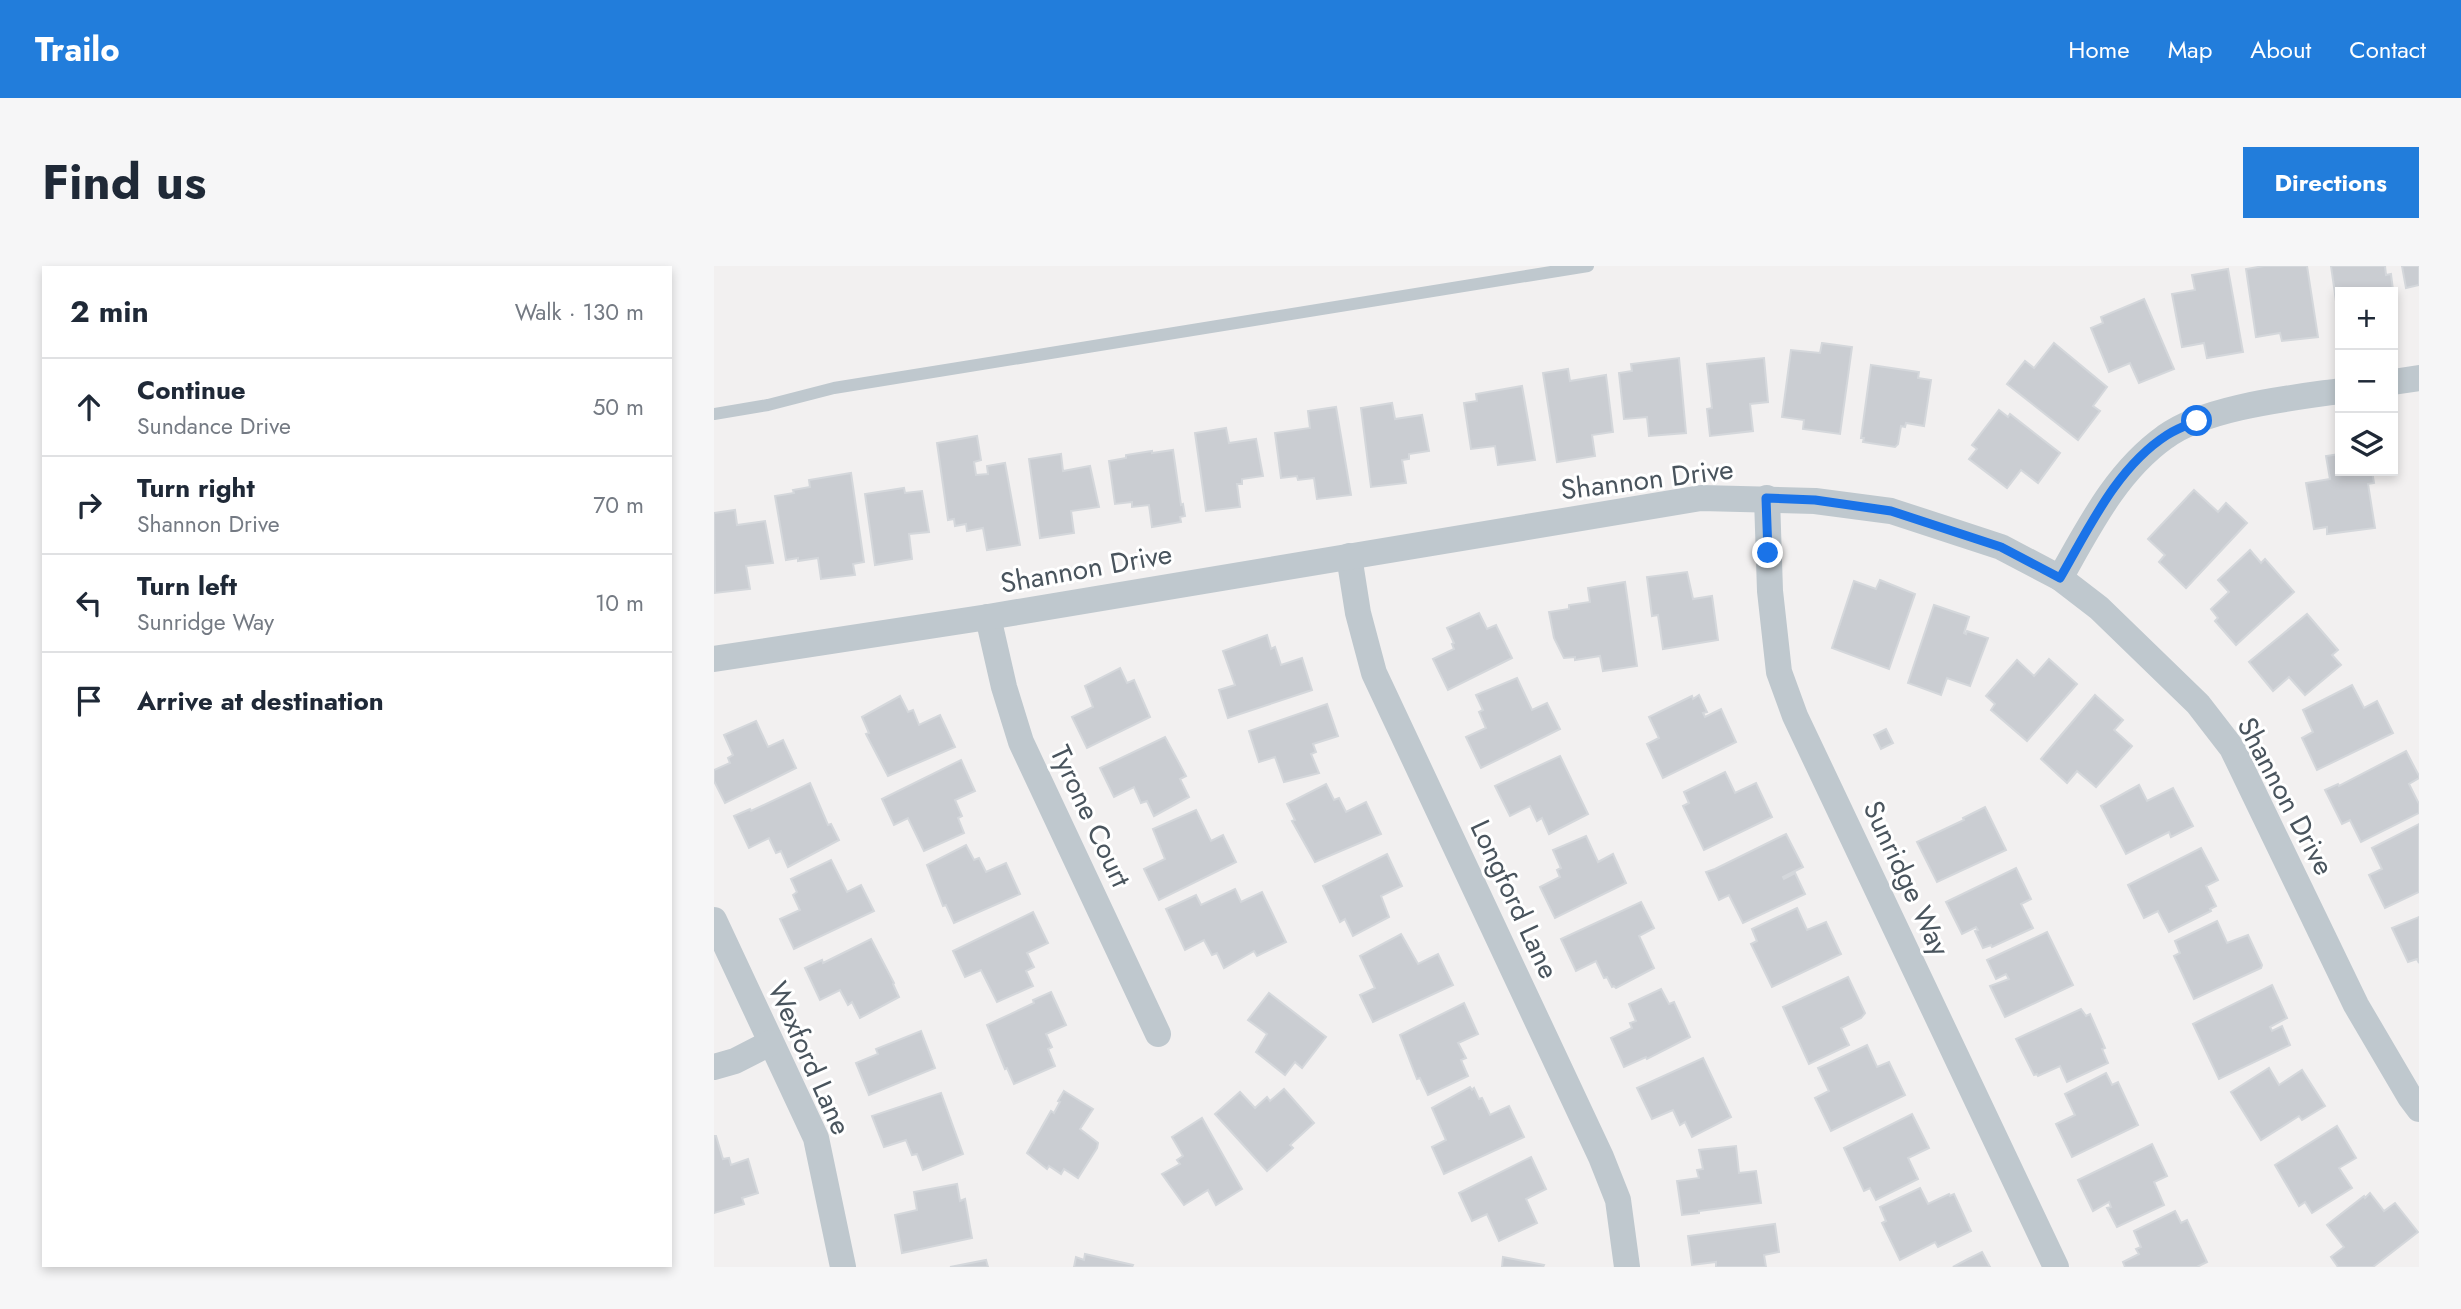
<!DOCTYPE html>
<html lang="en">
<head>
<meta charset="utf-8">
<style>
  :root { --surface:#fff; --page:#f6f6f7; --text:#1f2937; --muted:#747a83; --line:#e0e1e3; --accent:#227ddb }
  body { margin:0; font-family:Jost,sans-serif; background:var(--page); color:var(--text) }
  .controls { position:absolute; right:21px; top:21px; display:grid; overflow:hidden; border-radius:0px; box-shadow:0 4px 10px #0003 }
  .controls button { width:63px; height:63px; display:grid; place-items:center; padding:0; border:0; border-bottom:2px solid var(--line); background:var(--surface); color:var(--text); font:35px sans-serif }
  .stop { position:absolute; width:21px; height:21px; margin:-16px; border:5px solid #1a73e8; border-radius:50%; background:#fff }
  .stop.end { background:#1a73e8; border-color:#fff; box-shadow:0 2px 7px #0008 }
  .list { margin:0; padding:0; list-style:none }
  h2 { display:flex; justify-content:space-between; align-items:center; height:91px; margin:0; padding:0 28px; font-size:30px }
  h2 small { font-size:23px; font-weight:400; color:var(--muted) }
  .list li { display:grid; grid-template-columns:46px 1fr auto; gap:21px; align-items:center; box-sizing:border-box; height:98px; padding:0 28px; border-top:2px solid var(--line) }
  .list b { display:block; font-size:26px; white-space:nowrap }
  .list p { margin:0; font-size:23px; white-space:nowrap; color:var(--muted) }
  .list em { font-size:23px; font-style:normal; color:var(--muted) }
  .icon { flex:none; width:38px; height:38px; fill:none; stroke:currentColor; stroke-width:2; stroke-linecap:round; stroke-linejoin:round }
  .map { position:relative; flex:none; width:1705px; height:1001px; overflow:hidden; border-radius:0px }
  header { display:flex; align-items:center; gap:42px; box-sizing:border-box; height:98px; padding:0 35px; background:var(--accent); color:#fff }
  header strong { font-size:33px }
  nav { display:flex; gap:38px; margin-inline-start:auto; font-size:24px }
  .intro { display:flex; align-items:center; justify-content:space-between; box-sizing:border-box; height:168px; padding:0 42px }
  h1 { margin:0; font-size:49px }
  .button { padding:18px 32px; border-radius:0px; background:var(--accent); color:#fff; font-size:24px; font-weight:700 }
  main { display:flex; gap:42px; padding:0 42px }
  aside { flex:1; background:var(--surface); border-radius:0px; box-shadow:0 4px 10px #0003 }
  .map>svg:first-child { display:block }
  .building { fill:#cacdd2; stroke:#d4d7db; stroke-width:2 }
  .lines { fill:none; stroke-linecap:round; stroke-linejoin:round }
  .service { stroke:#bfc8ce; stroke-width:12 }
  .minor { stroke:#bfc8ce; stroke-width:26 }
  .route { stroke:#1a73e8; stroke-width:9 }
  .labels { text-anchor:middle; stroke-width:6; stroke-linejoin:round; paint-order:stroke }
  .street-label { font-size:28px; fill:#49545d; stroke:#fff }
</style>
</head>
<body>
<header>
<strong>Trailo</strong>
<nav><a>Home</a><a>Map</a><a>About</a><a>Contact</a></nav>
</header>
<div class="intro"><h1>Find us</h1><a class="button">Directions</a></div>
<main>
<aside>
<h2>2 min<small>Walk · 130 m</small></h2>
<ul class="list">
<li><svg class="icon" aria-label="ahead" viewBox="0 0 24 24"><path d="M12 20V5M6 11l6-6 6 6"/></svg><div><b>Continue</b><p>Sundance Drive</p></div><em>50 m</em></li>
<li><svg class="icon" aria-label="right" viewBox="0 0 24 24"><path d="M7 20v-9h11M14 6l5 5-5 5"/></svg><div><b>Turn right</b><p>Shannon Drive</p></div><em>70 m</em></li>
<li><svg class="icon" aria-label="left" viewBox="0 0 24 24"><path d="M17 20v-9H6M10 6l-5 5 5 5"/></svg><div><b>Turn left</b><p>Sunridge Way</p></div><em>10 m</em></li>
<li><svg class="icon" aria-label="arrive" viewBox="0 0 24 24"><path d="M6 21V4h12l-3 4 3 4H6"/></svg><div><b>Arrive at destination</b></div></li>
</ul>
</aside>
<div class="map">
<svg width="1705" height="1001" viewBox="0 0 1705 1001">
  <rect width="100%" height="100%" fill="#f2f0f0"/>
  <g class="building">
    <path d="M1550,0H1593L1604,71L1568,75L1566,67L1542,71L1532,3Z"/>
    <path d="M1617,0H1671L1672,9L1677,8L1680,32L1679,26H1626V63Z"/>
    <path d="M1688,0H1705V19L1692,22Z"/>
    <path d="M1514,3L1529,86L1493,92L1490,77L1468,81L1458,28L1481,24L1478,9Z"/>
    <path d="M1430,33L1460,103L1425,117L1416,97L1395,106L1377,62L1389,57L1387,51Z"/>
    <path d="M1108,77L1138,81L1126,168L1089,163L1090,154L1068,151L1077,84L1106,87Z"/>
    <path d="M1340,77L1393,121L1379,140L1386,145L1364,174L1293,118L1311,95L1320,102Z"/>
    <path d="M965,92L972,167L935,170L933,151L910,153L905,107L918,105L917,98Z"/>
    <path d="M1050,92L1054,136L1036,138L1039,165L996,170L993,143L998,142L993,98Z"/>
    <path d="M1157,99L1205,106L1204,112L1217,114L1210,160L1192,157L1191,161L1187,160L1184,178L1181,181L1149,176L1150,172H1147Z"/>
    <path d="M854,103L856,115L892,109L899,166L878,169L881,190L843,196L829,107Z"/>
    <path d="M808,120L821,194L784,199L781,180L757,183L750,137L763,135L762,128Z"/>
    <path d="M678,137L681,153L708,149L715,185L695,188V193L688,194L692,217L657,221L647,142Z"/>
    <path d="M622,141L637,229L603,233L600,212L584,214L583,210L567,212L561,167L596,162L594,145Z"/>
    <path d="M1285,144L1294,151L1296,148L1346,187L1324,217L1307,204L1293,222L1255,193L1263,183L1258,179Z"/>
    <path d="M512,162L515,177L542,173L549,210L528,213V218H523L526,241L492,245L481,167Z"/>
    <path d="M263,170L267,194L260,196L262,209L274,208L273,200L291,197L306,279L273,284L269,262L253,265L252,258L241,260L240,253L234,254L223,177Z"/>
    <path d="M459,184L467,239L469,238L471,250L466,251L467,256L438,261L435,239L418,241V236L401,238L395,195L412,192V189L438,185V187Z"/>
    <path d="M347,188L349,205L376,200L385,241L357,245L360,267L326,272L315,193Z"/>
    <path d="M1626,188V205H1658L1660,217L1654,218L1661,262L1613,268V261L1600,263L1592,217L1616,213L1612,190Z"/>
    <path d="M137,207L150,296L139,298L141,309L107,313L104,292L84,295V292L72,294L61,230L80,227L79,224L96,221L95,214Z"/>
    <path d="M190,222L191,227L208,225L215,266L195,268L198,293L161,299L151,228Z"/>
    <path d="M1480,224L1504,246L1512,237L1533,257L1472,322L1445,296L1451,289L1434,273Z"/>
    <path d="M21,244L23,259L51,255L59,297L32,300L36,323L1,327L0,247Z"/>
    <path d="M1536,284L1547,297L1551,293L1580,326L1522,379L1501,355L1504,352L1497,343L1515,326L1504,314Z"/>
    <path d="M973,306L979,333L998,330L1004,374L949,383L944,349L938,350L933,311Z"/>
    <path d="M1166,314L1201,328L1175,403L1118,382L1140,315L1162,323Z"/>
    <path d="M911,316L923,400L889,405L886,390L861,394V391L850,392L840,372L835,346L855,343V339L876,336L874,322Z"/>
    <path d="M1220,339L1255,351L1250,367L1252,368L1253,365L1274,372L1256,420L1233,412L1227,429L1194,417Z"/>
    <path d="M765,347L773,363L782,359L798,392L734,424L719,393L740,383L738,378L740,377L733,362Z"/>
    <path d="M1593,348L1624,384L1618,389L1627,399L1591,429L1575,411L1559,425L1535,396Z"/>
    <path d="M553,369L557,383L561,381L567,399L588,392L598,424L514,452L505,424L521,419L509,385Z"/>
    <path d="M1335,393L1363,418L1313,475L1277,444L1281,438L1272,430L1303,394L1320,410Z"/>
    <path d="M406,402L413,417L420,414L436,451L373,482L358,451L379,441L371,420Z"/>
    <path d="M803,412L818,444L833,437L846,463L767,502L752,471L772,462L765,446L769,444L762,429Z"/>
    <path d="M1638,419L1650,442L1663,435L1679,467L1603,504L1588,472L1599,466L1589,444Z"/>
    <path d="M985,429L993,446L989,447L991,451L1007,443L1022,476L949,512L933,478L945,472L935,451L978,430L979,433Z"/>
    <path d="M1381,429L1409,454L1400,464L1418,480L1382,521L1363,505L1353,517L1327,493Z"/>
    <path d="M186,430L194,446L199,444L205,459L226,449L241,481L174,510L152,468L155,467L148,451Z"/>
    <path d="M613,438L624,470L599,478L602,486L597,488L605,507L570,516L561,491L545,496L535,465Z"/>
    <path d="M42,455L54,481L69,474L82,502L11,537L0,515V504L16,497L14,492L19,489L10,469Z"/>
    <path d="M1172,463L1179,477L1167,483L1160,469Z"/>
    <path d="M451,471L472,510L466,513L475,531L440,550L433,535L427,537L420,521L400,531L386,502Z"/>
    <path d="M1692,485L1705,510V512L1695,518L1705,538V547L1647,576L1636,554L1628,558L1611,524L1624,518L1625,520Z"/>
    <path d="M846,490L874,548L835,568L828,552L823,555L816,540L796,550L781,520Z"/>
    <path d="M247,494L261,525L241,534L248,550L244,552L250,567L210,585L194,552L180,559L168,533Z"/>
    <path d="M1011,506L1021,527L1042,517L1058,551L990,584L969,540L975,537L970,526Z"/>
    <path d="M96,517L114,559L117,558L125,574L74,601L67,585L62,587L55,572L35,582L20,550L36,543L37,545Z"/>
    <path d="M612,518L620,534L625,532L632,546L652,536L667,568L601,596L578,555L581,554L573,538Z"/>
    <path d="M1425,519L1433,535L1459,522L1479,560L1457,571L1455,566L1412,588L1387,540Z"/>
    <path d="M1271,541L1292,584L1223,616L1203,576L1250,554L1249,552Z"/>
    <path d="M482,544L497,575L509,569L522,596L445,634L430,603L451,593L439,563Z"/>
    <path d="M1705,558V626L1671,642L1655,609L1668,603L1658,582Z"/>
    <path d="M1072,568L1089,601L1069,611L1070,613L1081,607L1091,628L1029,657L1015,629L1005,634L992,606L1001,603Z"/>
    <path d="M872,570L884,596L899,588L912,617L841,652L826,621L846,611L843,604L847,602L839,584Z"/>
    <path d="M252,579L260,594L265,592L272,606L292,597L306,628L240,657L232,639L229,640L213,599Z"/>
    <path d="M1487,582L1504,614L1492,620L1502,640L1496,643L1497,645L1455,666L1444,645L1430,652L1414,619Z"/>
    <path d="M673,588L688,620L667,630L675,651L639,670L631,653L626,656L609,620Z"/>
    <path d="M117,594L133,626L147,619L160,645L80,683L66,653L86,644L79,629L83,626L77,613Z"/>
    <path d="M1302,602L1317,633L1307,638L1319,662L1278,681L1277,679L1269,682L1261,665L1264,664L1262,661L1248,668L1232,636Z"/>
    <path d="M521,623L527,636L548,626L572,676L543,690L540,685L510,702L503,687L498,689L490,674L471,684L452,643L482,629L487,639Z"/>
    <path d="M927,636L940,662L925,670L940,702L902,722L900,720L898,721L893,711L890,712L882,695L862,705L847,673Z"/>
    <path d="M1083,642L1093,664L1112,656L1127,688L1058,721L1037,678L1043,675L1038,663Z"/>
    <path d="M319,646L334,677L313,687L320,701L312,705L319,720L283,736L267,704L251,711L239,685Z"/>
    <path d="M1705,651V697L1703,693L1694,696L1678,662Z"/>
    <path d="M1503,655L1513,677L1534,669L1548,699L1547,702L1480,733L1460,690L1466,687L1461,675Z"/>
    <path d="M1333,666L1359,719L1291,751L1276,720L1295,713L1292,708L1282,713L1273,694Z"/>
    <path d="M687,668L704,698L724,688L739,719L659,756L646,729L661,722L646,690Z"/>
    <path d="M157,673L180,717L179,718L185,731L146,752L138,736L134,739L126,724L106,734L91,702L108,694L109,697Z"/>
    <path d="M1134,711L1151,747L1147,752L1127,762L1135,779L1095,798L1069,741Z"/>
    <path d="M1558,719L1573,752L1556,761L1558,765L1568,760L1576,779L1505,813L1479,758Z"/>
    <path d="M947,723L955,738L960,736L976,771L933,793L932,791L910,801L897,772L918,762L916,757L922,755L915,738Z"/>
    <path d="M337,726L352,759L332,768L338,781L334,783L341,800L300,818L293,802L291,803L273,759L320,737L319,734Z"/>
    <path d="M555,727L612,771L588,802L581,796L571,809L542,786L553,768L534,754Z"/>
    <path d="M750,737L764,768L744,777L752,792L747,794L754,810L714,829L706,812L703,813L686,769Z"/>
    <path d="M1367,743L1372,750L1376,748L1391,782L1388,783L1394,797L1353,816L1346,800L1324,810L1323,808L1320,809L1302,773Z"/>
    <path d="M207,765L221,802L155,829L142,797L164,788L162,783Z"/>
    <path d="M1153,779L1163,801L1175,796L1191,829L1117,865L1101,832L1115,825L1104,802Z"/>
    <path d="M989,792L1017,851L978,871L971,856L966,859L959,844L938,853L923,822Z"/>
    <path d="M1555,802L1565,819L1588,804L1611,840L1588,854L1585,850L1547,874L1517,826Z"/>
    <path d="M1392,807L1398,819L1404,816L1424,859L1358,891L1342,858L1361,849L1351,828Z"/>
    <path d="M756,821L758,824L760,822L765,833L768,832L776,849L795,840L810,871L730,908L718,881L732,874L718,842Z"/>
    <path d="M570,823L600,857L576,879L579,882L553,905L501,848L526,826L541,842L553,831L556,835Z"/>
    <path d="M350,825L379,843L366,863L384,877L383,882L364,912L350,903L347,908L335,900L333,903L313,887L337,845L340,847L346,836L344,835Z"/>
    <path d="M227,827L249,888L209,904L203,888L198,889L192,874L170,881L158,850Z"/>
    <path d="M1198,848L1215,882L1194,892L1204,913L1162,934L1156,922L1150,925L1130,882Z"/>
    <path d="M488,852L528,923L502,939L494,924L470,939L448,908L466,898L463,894L469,890L458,871Z"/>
    <path d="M1623,860L1642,892L1625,902L1638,922L1598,947L1591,936L1585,940L1561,899Z"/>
    <path d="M0,870H2L9,893L15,892L17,899L34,893L44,927L28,932L30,938L0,947Z"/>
    <path d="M1438,878L1453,910L1440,916L1450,939L1403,961L1393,942L1397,941L1395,936L1379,945L1364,914Z"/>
    <path d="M1022,880L1025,907L1042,905L1047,937L985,945V947L968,949L963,915L985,912L983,904L989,903L985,884Z"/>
    <path d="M817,891L832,923L812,933L823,957L785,975L773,948L758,955L745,927Z"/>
    <path d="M243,918L246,935L251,933L258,972L188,987L181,949L203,944L200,926Z"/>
    <path d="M1206,922L1214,938L1235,928L1236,930L1240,928L1257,965L1224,981L1221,976L1186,994L1168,957L1172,955L1166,941Z"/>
    <path d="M1656,927L1670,945L1681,937L1704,966L1659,1001H1624L1617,991L1630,981L1613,959L1650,930L1651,932Z"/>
    <path d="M1461,945L1467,957L1473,954L1493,996L1483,1001H1411L1409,996L1425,988L1422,983L1427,981L1420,965Z"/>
    <path d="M1061,958L1065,986L1050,989L1052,1001H1002V996L978,999L974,970Z"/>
    <path d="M1268,986L1276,1001H1239L1254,993Z"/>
    <path d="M371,988L419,999L418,1001H360L362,991L370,994Z"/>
    <path d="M789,991L830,999L829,1001H788Z"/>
    <path d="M272,994L274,1001H236Z"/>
  </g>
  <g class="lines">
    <path class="service" d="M0,148L54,139L120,122L874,0"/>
    <g class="minor">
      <path d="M1679,116L1705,112"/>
      <path d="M1053,232L1056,325L1065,406L1081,450L1342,1001"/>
      <path d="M635,290L644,347L660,407L887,891L904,934L913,1001"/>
      <path d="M1346,312C1375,261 1402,206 1451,171C1491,141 1577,132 1626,125"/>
      <path d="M274,351L290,421L307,476L444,768"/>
      <path d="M0,393L274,351L987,232L1101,235L1177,245L1287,281L1346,312L1385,342L1484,438L1518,482L1642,739L1696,831L1705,843"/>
      <path d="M0,654L102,872L129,1001"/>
      <path d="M0,801L21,795L56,777"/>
    </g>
  </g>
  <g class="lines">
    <path class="route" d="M1054,287L1052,232L1101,234L1177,245L1287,281L1346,312C1375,262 1403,201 1453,169C1462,163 1473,159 1483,155"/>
  </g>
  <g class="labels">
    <g class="street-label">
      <text transform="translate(933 213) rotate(-7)" y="10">Shannon Drive</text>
      <text transform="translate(372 302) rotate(-10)" y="10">Shannon Drive</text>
      <text transform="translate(1572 530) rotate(62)" y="10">Shannon Drive</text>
      <text transform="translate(377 550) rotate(65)" y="10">Tyrone Court</text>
      <text transform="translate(1193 612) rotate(65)" y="10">Sunridge Way</text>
      <text transform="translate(801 633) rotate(65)" y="10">Longford Lane</text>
      <text transform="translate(96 792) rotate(66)" y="10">Wexford Lane</text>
    </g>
  </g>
</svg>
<div class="controls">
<button>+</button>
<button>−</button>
<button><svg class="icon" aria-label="layers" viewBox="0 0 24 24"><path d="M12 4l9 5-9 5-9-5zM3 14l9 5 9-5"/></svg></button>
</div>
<div class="stop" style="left:1483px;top:155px"></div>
<div class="stop end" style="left:1054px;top:287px"></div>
</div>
</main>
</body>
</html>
